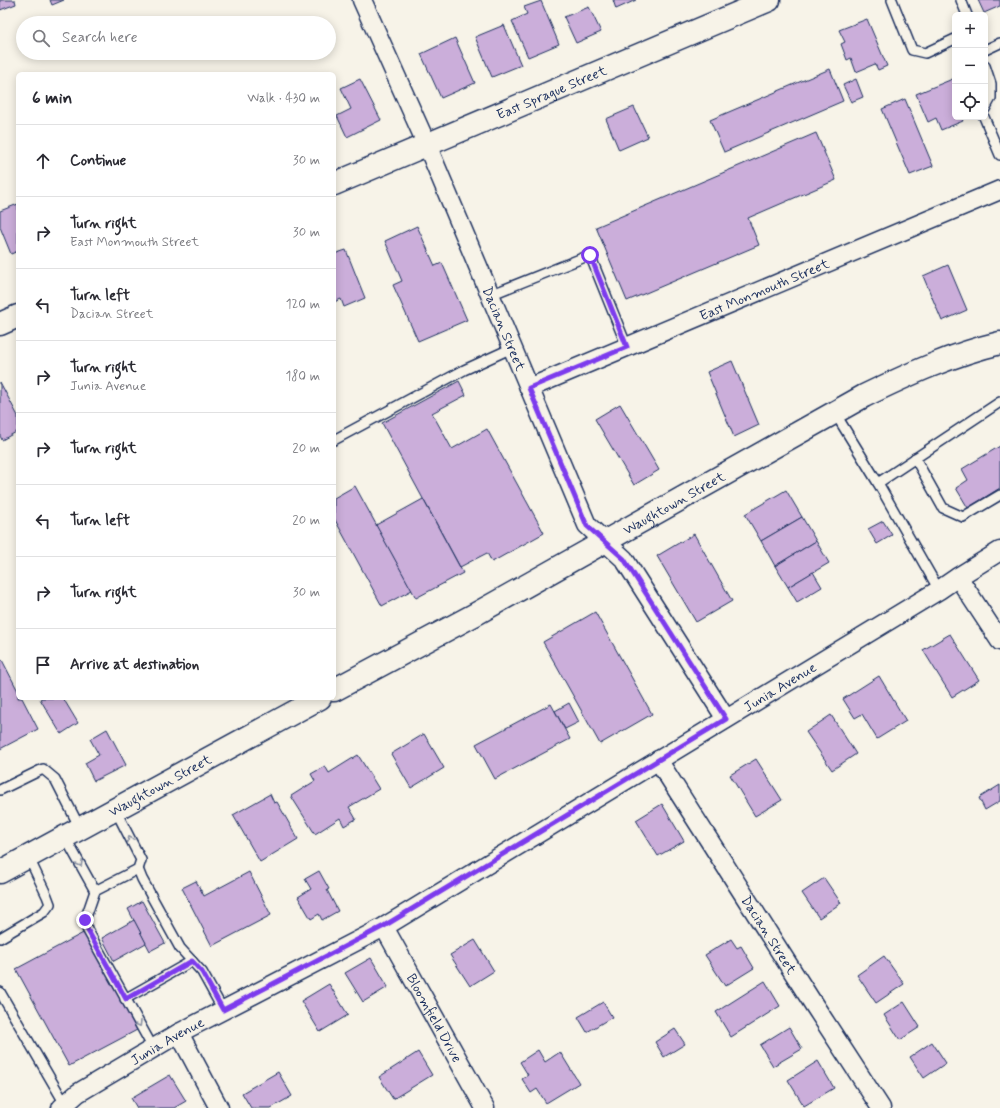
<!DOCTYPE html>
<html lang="en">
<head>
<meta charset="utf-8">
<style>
  :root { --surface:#fff; --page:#f7f7f7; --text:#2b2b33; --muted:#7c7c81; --line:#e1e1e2 }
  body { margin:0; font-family:Mynerve,sans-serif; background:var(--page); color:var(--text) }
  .controls { position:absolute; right:12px; top:12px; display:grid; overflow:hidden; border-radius:6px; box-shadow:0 2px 10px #0003 }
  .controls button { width:36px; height:36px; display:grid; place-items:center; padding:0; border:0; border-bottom:1px solid var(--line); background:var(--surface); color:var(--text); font:20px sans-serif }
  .stop { position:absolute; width:12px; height:12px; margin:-9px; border:3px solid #7c3aed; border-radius:50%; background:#fff }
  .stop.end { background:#7c3aed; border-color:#fff; box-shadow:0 1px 4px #0008 }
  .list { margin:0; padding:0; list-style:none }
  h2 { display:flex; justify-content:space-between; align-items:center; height:52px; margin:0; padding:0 16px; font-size:17px }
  h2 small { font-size:13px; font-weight:400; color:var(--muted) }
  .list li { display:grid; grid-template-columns:26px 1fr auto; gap:12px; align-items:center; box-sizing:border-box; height:72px; padding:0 16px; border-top:1px solid var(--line) }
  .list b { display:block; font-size:15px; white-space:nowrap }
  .list p { margin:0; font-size:13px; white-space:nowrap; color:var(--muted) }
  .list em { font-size:13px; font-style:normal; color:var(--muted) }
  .icon { flex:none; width:22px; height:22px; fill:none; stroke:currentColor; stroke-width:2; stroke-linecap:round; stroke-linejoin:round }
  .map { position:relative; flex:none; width:1000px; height:1108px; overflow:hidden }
  .search { position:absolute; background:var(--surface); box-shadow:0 2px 10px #0003; left:16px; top:16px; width:320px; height:44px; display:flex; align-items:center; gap:10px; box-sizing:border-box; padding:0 14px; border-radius:22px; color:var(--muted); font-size:15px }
  .panel { position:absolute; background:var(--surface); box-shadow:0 2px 10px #0003; left:16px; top:72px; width:320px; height:628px; border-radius:6px }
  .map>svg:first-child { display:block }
  .building { fill:#cbaeda; stroke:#1b2f5e }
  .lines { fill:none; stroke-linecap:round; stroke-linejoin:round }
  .lane-casing { stroke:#1b2f5e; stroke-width:12 }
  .street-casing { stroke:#1b2f5e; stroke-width:21 }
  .secondary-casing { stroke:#1b2f5e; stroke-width:25 }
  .primary-casing { stroke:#1b2f5e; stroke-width:25 }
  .lane { stroke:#f7f3e8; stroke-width:9 }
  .street { stroke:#f7f3e8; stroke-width:18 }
  .secondary { stroke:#f7f3e8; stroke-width:22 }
  .primary { stroke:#f7f3e8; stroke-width:22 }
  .oneway { stroke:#8991a3 }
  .route { stroke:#7c3aed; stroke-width:5 }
  .labels { text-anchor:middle; stroke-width:3.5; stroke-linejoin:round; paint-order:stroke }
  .street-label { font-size:14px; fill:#1b2f5e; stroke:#f7f3e8 }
</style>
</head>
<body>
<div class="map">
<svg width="1000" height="1108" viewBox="0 0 1000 1108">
  <rect width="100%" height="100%" fill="#f7f3e8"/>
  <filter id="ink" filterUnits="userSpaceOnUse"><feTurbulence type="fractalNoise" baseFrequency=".025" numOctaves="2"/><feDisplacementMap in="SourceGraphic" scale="8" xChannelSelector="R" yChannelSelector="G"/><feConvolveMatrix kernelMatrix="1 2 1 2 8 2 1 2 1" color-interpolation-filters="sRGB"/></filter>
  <g filter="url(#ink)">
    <g class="building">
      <path d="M0,0H15L16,4L0,10Z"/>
      <path d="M50,0H64L52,5Z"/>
      <path d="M613,0H636L616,9Z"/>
      <path d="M978,0H1000V6L984,13Z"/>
      <path d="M541,1L559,44L528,57L512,21L527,14L524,7Z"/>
      <path d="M589,7L601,32L576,43L564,17Z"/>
      <path d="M867,19L887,66L878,70L875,64L856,72L851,58L847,60L841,44L845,42L839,30Z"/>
      <path d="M504,25L521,65L492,77L475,37Z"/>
      <path d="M455,38L475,83L441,98L421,54Z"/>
      <path d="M830,69L843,101L724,152L710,120Z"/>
      <path d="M955,78V117H961L963,121L941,130L936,118L928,122L916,94Z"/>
      <path d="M360,79L381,120L347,137L337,116L351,109L341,88Z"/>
      <path d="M856,79L863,97L851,102L843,85Z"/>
      <path d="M905,99L933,166L910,175L882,109Z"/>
      <path d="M634,107L648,137L619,150L606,119Z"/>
      <path d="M816,133L836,180L748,218L759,245L627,301L596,227Z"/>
      <path d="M18,204V251L11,254L0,227V211Z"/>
      <path d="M417,226L435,266L442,263L467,320L418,341L393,285L402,281L385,241Z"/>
      <path d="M346,250L365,298L344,307L341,299L334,302V254Z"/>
      <path d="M948,265L967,310L942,321L923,276Z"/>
      <path d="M732,361L759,425L734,437L707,372Z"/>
      <path d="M459,381L466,395L432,413L452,449L487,429L544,533L492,562L487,553L460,567L382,423Z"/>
      <path d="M0,382L18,416V431L2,440L0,436Z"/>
      <path d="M620,404L659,470L634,485L595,419Z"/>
      <path d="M1000,446V488L968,508L956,488L968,480L962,469Z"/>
      <path d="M355,486L412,590L382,606L334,518V498Z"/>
      <path d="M786,490L802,517L761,541L745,514Z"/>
      <path d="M423,499L463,573L416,598L376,525Z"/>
      <path d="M802,517L816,541L775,566L761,541Z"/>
      <path d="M883,521L892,535L877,544L868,529Z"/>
      <path d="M694,534L732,601L696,622L657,556Z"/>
      <path d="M816,541L829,563L788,587L775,566Z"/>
      <path d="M813,572L822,587L797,602L788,587Z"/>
      <path d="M595,612L652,714L600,744L543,642Z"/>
      <path d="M950,634L979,680L952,697L923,650Z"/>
      <path d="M2,660L18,691V698H22L38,729L0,749V661Z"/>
      <path d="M879,676L906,721L877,739L862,714L855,718L843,699Z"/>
      <path d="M42,698H63L78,723L61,734L40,699Z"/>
      <path d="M569,703L579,722L565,729L555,711Z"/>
      <path d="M551,704L570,739L495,779L476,744Z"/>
      <path d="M831,715L856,754L832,770L806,732Z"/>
      <path d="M107,729L126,765L94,781L85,763L99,755L90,739Z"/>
      <path d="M424,734L444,768L411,788L391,754Z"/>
      <path d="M358,755L379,789L349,807L356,819L344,826L340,818L315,834L291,796L315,781L311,774L325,766L329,773Z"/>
      <path d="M756,759L782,800L755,816L730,775Z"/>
      <path d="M1000,785V801L985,810L979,798Z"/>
      <path d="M270,794L274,803L277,802L298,839L260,862L233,815Z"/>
      <path d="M662,804L684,841L658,856L636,820Z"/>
      <path d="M319,871L329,889L327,890L338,911L322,920L319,914L311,919L298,897L311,889L305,879Z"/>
      <path d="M249,872L271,915L212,946L182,888L196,881L204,896Z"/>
      <path d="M824,878L841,903L819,918L802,893Z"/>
      <path d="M142,901L165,943L150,951L128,909Z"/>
      <path d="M134,920L146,943L114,961L102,938Z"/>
      <path d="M85,932L137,1030L69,1066L16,969Z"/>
      <path d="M731,939L737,948L741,946L754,968L725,986L705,955Z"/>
      <path d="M475,940L494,971L470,986L450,955Z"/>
      <path d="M884,956L904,984L876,1003L857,975Z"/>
      <path d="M371,958L388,987L363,1002L345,973Z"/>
      <path d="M765,981L780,1006L731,1037L716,1012Z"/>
      <path d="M329,984L348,1015L320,1032L301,1001Z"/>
      <path d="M603,1002L612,1017L587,1032L578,1017Z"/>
      <path d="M904,1002L920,1027L900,1040L884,1015Z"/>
      <path d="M789,1027L802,1049L773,1066L760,1045Z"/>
      <path d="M675,1029L685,1044L664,1057L655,1042Z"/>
      <path d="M932,1042L946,1063L924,1078L910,1057Z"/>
      <path d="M538,1050L545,1062L560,1052L579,1083L546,1103L537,1089L531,1093L522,1079L528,1075L520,1062Z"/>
      <path d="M418,1052L432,1075L393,1099L379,1077Z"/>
      <path d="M818,1061L834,1088L804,1106L788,1080Z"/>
      <path d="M278,1072L292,1096L271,1108H251L242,1093Z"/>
      <path d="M170,1075L186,1101L174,1108H137L131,1098Z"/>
    </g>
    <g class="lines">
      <g class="lane-casing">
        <g id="lane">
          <path d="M892,0L912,50L925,53L955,39"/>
          <path d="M961,0L967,15"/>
          <path d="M985,50L1000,43"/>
          <path d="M985,66L991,84V98L985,109"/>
          <path d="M984,117L1000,155"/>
          <path d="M490,295L590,255L627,347"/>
          <path d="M835,413L878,483"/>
          <path d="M334,440L464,370L512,348"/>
          <path d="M915,458L943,508L963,517L1000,495"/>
          <path d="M939,590L878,483L1000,402"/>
          <path d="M0,790L43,769L55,779L80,828"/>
          <path d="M115,809L141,860L138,869L95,891L85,920L87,929L153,1048"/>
          <path d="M65,837L95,891"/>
          <path d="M138,869L142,879L180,948L202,972L223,1010"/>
          <path d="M0,938L44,912L50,904L47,896L28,856"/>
          <path d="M0,992L65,1104"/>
          <path d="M125,999L192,961"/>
        </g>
      </g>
      <g class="street-casing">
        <g id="street">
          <path id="s1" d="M362,0L427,145L587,525L624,559L726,719"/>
          <path id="s2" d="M529,388L1000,190"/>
          <path d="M958,577L1000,641"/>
          <path id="s3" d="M658,760L814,1005L881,1108"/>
          <path id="s4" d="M384,927L485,1108"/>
          <path d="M179,1033L219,1108"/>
          <path id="s5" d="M61,1108L78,1093L179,1033L384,927L939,590L958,577L1000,551"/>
        </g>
      </g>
      <g class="secondary-casing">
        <g id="secondary">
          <path id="s6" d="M334,184L769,0"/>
          <path d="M0,324L18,316"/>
        </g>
      </g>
      <g class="primary-casing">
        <g id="primary">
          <path id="s7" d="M334,690L474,615L864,396C907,375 953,354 1000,343"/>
          <path id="s8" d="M0,872L320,698"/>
        </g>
      </g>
      <use href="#lane" class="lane"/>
      <use href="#street" class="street"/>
      <use href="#secondary" class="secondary"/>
      <use href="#primary" class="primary"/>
    </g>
    <defs><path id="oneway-chevron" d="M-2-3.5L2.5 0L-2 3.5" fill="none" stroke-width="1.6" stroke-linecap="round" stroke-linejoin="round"/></defs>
    <g class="oneway">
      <use href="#oneway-chevron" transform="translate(130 839) rotate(-117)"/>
      <use href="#oneway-chevron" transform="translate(80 864) rotate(61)"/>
      <use href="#oneway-chevron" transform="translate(139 1024) rotate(60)"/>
    </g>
  </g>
  <g class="lines" filter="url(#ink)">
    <path class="route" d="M85,920L87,929L126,999L192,961L202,972L223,1010L384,926L726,719L624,559L587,526L529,388L627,347L590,255"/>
  </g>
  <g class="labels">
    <g class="street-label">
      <text dy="5" stroke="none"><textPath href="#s6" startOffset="236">East Sprague Street</textPath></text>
      <text dy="5" stroke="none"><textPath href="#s2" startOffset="255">East Monmouth Street</textPath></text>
      <text dy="5" stroke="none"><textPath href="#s1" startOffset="358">Dacian Street</textPath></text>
      <text dy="5" stroke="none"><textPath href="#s7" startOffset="388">Waughtown Street</textPath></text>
      <text dy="5" stroke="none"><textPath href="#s5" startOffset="834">Junia Avenue</textPath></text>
      <text dy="5" stroke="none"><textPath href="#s8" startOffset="182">Waughtown Street</textPath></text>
      <text dy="5" stroke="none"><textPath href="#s3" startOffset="207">Dacian Street</textPath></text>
      <text dy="5" stroke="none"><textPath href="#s4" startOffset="104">Bloomfield Drive</textPath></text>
      <text dy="5" stroke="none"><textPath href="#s5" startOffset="126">Junia Avenue</textPath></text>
    </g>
  </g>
</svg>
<div class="controls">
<button>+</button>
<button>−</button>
<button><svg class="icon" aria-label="locate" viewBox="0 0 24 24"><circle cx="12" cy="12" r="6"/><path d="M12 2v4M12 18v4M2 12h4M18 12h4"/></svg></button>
</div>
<div class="stop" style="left:590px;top:255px"></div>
<div class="stop end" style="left:85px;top:920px"></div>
<div class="search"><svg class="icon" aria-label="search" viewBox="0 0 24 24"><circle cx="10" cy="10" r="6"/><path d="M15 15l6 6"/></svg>Search here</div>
<section class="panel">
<h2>6 min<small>Walk · 430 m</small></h2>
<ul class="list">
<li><svg class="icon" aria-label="ahead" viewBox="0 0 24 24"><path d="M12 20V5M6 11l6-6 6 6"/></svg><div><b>Continue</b></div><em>30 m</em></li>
<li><svg class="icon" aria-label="right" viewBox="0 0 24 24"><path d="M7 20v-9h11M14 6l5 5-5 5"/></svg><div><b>Turn right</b><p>East Monmouth Street</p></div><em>30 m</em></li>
<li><svg class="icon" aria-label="left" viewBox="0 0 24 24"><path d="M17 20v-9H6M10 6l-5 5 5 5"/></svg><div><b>Turn left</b><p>Dacian Street</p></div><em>120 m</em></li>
<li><svg class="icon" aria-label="right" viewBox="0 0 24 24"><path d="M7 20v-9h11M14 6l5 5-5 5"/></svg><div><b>Turn right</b><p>Junia Avenue</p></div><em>180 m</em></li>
<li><svg class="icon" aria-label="right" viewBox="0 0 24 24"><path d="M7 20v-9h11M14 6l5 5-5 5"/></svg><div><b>Turn right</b></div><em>20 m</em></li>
<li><svg class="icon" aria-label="left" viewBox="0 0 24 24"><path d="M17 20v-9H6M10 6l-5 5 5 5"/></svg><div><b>Turn left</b></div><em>20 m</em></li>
<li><svg class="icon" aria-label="right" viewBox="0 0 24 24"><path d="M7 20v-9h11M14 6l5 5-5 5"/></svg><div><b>Turn right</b></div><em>30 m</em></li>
<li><svg class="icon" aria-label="arrive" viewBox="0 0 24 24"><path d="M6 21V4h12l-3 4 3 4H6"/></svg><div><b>Arrive at destination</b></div></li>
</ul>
</section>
</div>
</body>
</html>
